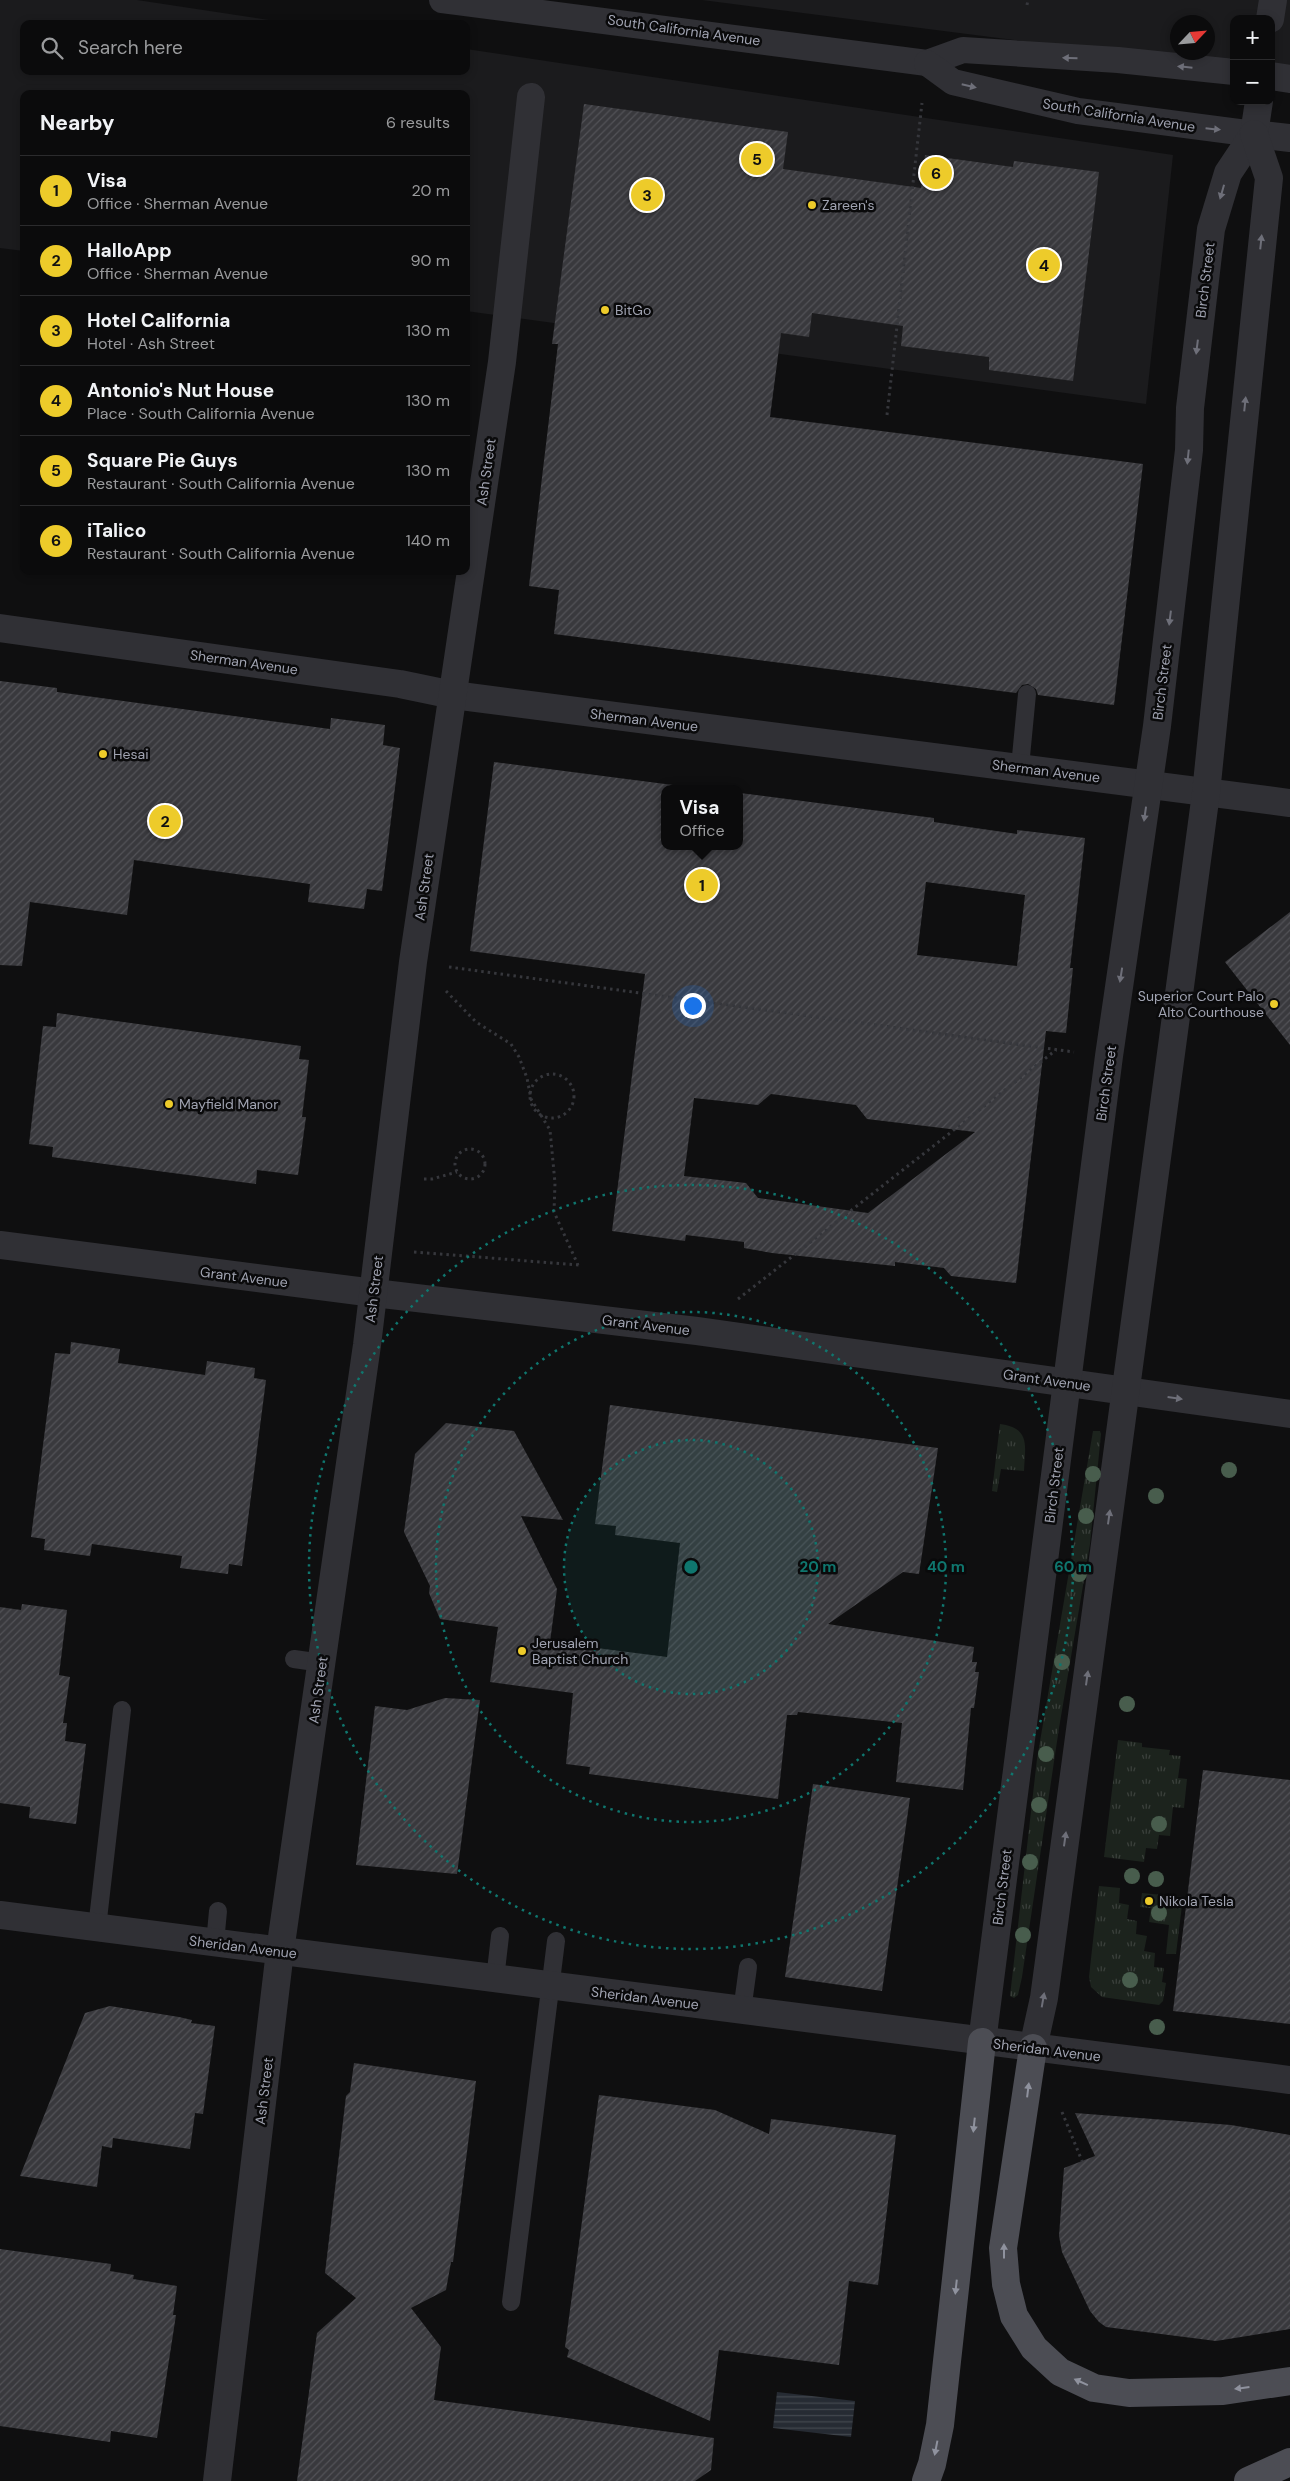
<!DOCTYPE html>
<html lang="en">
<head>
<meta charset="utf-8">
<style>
  :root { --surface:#0b0b0c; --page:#141415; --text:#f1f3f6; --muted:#9a9b9d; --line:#2b2b2d; --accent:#edcb2a }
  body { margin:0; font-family:"DM Sans",sans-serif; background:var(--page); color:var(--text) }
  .controls { position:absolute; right:15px; top:15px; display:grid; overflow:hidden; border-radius:10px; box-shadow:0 2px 8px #0003 }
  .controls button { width:45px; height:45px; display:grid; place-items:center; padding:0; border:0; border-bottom:1px solid var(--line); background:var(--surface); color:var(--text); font:25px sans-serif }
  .compass { position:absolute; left:1170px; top:15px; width:45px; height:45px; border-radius:50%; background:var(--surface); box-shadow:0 2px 8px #0003; rotate:64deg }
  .you { position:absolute; left:692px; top:1005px; width:18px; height:18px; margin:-12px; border:4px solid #fff; border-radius:50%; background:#1a73e8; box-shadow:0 0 0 8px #1a73e833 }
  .badge { display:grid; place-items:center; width:32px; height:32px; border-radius:50%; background:var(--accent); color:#111; font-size:16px; font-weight:700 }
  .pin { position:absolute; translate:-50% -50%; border:2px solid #fff; box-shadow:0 1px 5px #0006 }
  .popup { position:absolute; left:661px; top:785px; width:82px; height:65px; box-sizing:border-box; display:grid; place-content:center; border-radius:10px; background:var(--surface); filter:drop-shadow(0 1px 4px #0005); font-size:16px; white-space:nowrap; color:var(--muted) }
  .popup b { font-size:19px; color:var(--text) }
  .popup::after { content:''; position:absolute; left:50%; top:100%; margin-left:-10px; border:10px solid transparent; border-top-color:var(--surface) }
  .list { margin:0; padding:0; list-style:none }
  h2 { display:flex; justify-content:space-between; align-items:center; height:65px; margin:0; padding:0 20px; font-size:21px }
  h2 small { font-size:16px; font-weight:400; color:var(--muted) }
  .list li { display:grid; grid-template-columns:32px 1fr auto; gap:15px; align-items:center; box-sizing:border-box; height:70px; padding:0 20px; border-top:1px solid var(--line) }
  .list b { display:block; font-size:19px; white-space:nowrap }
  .list p { margin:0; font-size:16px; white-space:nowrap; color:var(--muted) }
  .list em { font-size:16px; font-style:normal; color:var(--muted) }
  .icon { flex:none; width:28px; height:28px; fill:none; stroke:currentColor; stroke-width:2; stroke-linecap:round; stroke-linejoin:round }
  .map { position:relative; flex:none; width:1290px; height:2481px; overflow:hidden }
  .search { position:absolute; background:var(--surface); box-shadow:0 2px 8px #0003; left:20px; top:20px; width:450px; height:55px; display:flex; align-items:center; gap:12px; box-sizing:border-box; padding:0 18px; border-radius:10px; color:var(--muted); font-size:19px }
  .panel { position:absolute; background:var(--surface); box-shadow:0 2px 8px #0003; left:20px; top:90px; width:450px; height:485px; border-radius:10px }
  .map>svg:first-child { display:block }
  .built { fill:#1b1b1d; fill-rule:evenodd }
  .grass { fill:url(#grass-tufts) }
  .water { fill:url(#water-rules) }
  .building { fill:url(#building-hatch); fill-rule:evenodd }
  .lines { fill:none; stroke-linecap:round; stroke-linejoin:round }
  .path { stroke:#36373c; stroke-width:3; stroke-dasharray:2.5 4; stroke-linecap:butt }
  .service { stroke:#303035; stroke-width:18 }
  .pedestrian { stroke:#303035; stroke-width:26 }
  .minor { stroke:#303035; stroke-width:28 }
  .tertiary { stroke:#303035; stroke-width:28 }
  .primary { stroke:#4c4d54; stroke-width:28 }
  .tree { fill:#485d4d }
  .oneway { fill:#6e6f79 }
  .oneway2 { fill:#8f929e }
  .ring { fill:none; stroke:#0f766e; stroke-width:2.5; stroke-dasharray:2.5 5 }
  .poi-dot { fill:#edcb2a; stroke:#0a0a0b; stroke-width:2 }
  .labels { text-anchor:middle; stroke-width:5; stroke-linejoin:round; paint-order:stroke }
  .street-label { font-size:14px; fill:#a0a3b1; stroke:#0a0a0b }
  .poi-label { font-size:14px; fill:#a0a3b1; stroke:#0a0a0b; text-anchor:start }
  .centre { fill:#0f766e; stroke:#0a0a0b; stroke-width:2.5 }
  .ring-label { font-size:15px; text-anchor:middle; font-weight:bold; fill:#0f766e; stroke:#0a0a0b; stroke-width:5; stroke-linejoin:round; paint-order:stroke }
</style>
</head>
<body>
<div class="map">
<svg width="1290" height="2481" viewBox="0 0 1290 2481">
  <defs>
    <pattern id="grass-tufts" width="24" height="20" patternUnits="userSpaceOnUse" patternTransform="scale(1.25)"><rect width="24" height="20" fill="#1c231d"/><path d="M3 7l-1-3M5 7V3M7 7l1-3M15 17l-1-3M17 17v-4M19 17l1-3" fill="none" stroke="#3a403b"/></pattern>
    <pattern id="water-rules" width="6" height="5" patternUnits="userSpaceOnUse" patternTransform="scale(1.25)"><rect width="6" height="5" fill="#262b33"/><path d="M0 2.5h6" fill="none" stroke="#42474e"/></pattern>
    <pattern id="building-hatch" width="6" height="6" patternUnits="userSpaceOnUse" patternTransform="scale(1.25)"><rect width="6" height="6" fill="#39393d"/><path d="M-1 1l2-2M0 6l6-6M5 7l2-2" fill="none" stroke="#525257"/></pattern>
  </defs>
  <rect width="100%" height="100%" fill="#0f0f10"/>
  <g class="built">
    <path d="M0,0H137L296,24H24V71H466V49L1173,155L1146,404L466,311V94H24V251L0,248Z"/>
    <path d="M702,0H1290V76L1271,73V19H1234V68ZM1178,22H1208V52H1178Z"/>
  </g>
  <g class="grass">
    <path d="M1000,1424C1031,1428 1025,1446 1024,1471L1001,1469L997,1492L992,1491Z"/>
    <path d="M1093,1431H1100L1101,1434L1090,1544L1059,1728L1022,1977L1018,1995L1014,1998L1010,1996L1037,1759Z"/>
    <path d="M1118,1740L1142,1743V1747L1170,1750L1169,1755L1181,1756L1178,1778L1187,1779L1184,1808L1173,1807L1170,1836L1159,1835L1157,1849L1146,1848L1144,1862L1104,1857Z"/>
    <path d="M1099,1886L1120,1888L1119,1903L1129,1905L1127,1919L1137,1921L1136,1934L1147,1936L1144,1951L1155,1953L1154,1967L1164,1968L1162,1982L1166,1983L1163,2001L1159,2005L1102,1997L1091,1987L1089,1977Z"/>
    <path d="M1142,1893L1183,1897L1176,1954H1166L1169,1925L1149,1922L1151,1908L1140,1907Z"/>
  </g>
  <path class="water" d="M777,2392L855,2401L851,2437L773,2428Z"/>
  <g class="building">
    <path d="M584,104L788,132L783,169L921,188L925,155L1013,167L1014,161L1099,172L1073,381L989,370V357L901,346L903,326L812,313L809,337L781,333L770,417L1143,464L1114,705L1038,695L1036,689L1028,684L1022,685L1016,693L554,634L559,590L529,586L558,344H552Z"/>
    <path d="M0,681L57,688V692L330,729L331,718L385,725L383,745L400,748L382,891L367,889L364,909L308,902L310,884L134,860L127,915L30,902L22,966L0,965Z"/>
    <path d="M494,762L704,789H664V846H740V793L934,818V822L1017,834V830L1085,838L1070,968H1073L1066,1033L1046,1031L1016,1283L951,1276L944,1268L895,1262V1266L772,1253L744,1248V1242L686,1235L685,1241L612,1231L645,974L470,951ZM926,882L1025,895L1017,966L917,955ZM771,1094L856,1105L867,1119L975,1132L868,1213L758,1198L746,1183L684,1176L694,1098L758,1105Z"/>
    <path d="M1290,912V1045L1225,962Z"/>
    <path d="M57,1013L301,1046L299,1059L309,1060L302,1117H306L298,1175L257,1170L256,1184L52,1157L53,1147L29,1144L43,1026L56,1027Z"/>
    <path d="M71,1342L120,1349L118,1363L205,1375L207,1361L255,1368L254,1378L266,1380L242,1566L229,1564L228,1574L180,1568L182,1556L92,1544L90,1556L44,1550L45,1539L31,1537L55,1353L70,1354Z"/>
    <path d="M610,1405L938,1448L919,1574L903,1572L828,1624L974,1647L972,1662H977L975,1672H979L974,1708H971L963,1790L896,1782L902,1723L798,1712L797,1715H787L778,1799L589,1774L590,1767L566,1764L573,1693L490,1682L498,1627L440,1619L429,1593L430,1586L404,1532L415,1454L446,1423L514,1431L563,1520L521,1516L557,1589L550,1642L667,1657L680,1543L615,1535L616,1526L595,1524Z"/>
    <path d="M22,1604L67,1610L59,1675L70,1677L63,1723H67L65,1741L86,1744L76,1824L29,1818L30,1807L0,1803V1607L21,1610Z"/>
    <path d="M445,1698L480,1700L457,1874L356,1865L375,1706L407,1710Z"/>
    <path d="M1203,1770L1290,1780V2024L1173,2011Z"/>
    <path d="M813,1784L910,1798L882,1991L785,1977Z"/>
    <path d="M110,2006L179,2017L192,2020L191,2023L215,2026L203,2114L195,2113L190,2149L113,2138L112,2148L102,2146L97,2187L20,2176L85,2013Z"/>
    <path d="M354,2063L476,2081L453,2262H451L446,2290L411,2308L441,2347L434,2400L714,2438L711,2470L695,2481H297L317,2333L356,2298L325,2273L346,2096L350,2092Z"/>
    <path d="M599,2095L715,2110L769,2134L771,2119L896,2135L878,2285L849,2281L839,2365L719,2350L710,2421L567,2357L569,2350L565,2347Z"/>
    <path d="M1075,2113L1231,2125L1290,2135V2329L1216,2341L1106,2327L1099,2322L1090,2311L1062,2252L1059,2236L1064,2168L1095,2156Z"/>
    <path d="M0,2249L111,2264L110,2271L134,2275L133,2279L177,2286L173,2315H176L157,2438L111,2431L110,2442L0,2426Z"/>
  </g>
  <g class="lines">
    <g class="path">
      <path d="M1027,5L1028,0"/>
      <path d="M887,415L922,103"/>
      <path d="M449,967L1074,1052"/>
      <path d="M446,991L476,1022L511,1044L519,1057L527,1078L531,1099L550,1130L555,1183L554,1212L578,1265"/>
      <circle cx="552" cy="1096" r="22"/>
      <circle cx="470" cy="1164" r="15"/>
      <path d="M424,1179H432L457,1172"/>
      <path d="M414,1252L579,1265"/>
      <path d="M738,1299L1056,1050"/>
      <path d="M1062,2112L1082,2161"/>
    </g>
    <g class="service">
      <path d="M1020,767L1027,694"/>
      <path d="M294,1659L322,1663"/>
      <path d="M97,1928L122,1710"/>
      <path d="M215,1943L218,1911"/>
      <path d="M495,1979L500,1936"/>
      <path d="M742,2011L748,1967"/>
      <path d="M511,2302L556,1941"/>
    </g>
    <g class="pedestrian">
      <path d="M442,0L927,63L963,50L1118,60L1234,72"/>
      <path d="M927,63L953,82L1078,111L1254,134"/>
    </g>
    <g class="minor">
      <path d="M1270,19L1273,0"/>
      <path d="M0,628L400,684L453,695L1290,803"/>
      <path d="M0,1245L374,1293L697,1331L1290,1414"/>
      <path d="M0,1915L1290,2080"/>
      <path d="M217,2481L280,1951L367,1345L413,962L502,362L531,97"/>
    </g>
    <g class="tertiary">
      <path d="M1271,76L1290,79"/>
      <path d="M1254,134L1290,138"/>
      <path d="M982,2042L1109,1056L1157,726L1189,450L1190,408L1211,229L1228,173L1254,134L1259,101"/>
      <path d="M1033,2048L1044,1998L1206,793L1269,178L1254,134"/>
    </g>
    <g class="primary">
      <path d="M1033,2048L1003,2248L1006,2284L1014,2316L1034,2348L1060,2372L1094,2388L1129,2393L1223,2391L1290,2381"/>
      <path d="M926,2481L932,2464L940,2425L982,2042"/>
      <path d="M1248,2481L1290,2462"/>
    </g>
  </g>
  <g class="tree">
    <circle cx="1229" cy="1470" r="8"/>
    <circle cx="1093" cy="1474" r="8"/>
    <circle cx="1156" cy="1496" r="8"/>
    <circle cx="1086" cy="1516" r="8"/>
    <circle cx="1079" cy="1574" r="8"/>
    <circle cx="1062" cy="1662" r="8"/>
    <circle cx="1127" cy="1704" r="8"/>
    <circle cx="1046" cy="1754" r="8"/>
    <circle cx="1039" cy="1805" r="8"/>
    <circle cx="1159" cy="1824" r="8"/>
    <circle cx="1030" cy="1862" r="8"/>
    <circle cx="1132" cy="1876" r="8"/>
    <circle cx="1156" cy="1879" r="8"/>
    <circle cx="1159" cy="1913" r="8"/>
    <circle cx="1023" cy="1935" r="8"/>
    <circle cx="1130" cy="1980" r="8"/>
    <circle cx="1157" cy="2027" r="8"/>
  </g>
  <defs><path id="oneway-solid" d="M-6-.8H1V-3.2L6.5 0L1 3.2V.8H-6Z" transform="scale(1.25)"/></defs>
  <g class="oneway">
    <use href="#oneway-solid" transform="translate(1070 58) rotate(-178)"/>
    <use href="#oneway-solid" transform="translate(1185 67) rotate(-174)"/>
    <use href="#oneway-solid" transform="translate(969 86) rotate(13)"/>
    <use href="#oneway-solid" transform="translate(1213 129) rotate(6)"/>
    <use href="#oneway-solid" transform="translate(1222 192) rotate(106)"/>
    <use href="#oneway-solid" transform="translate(1261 242) rotate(-84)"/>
    <use href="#oneway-solid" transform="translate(1197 347) rotate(97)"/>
    <use href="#oneway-solid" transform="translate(1245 404) rotate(-84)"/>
    <use href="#oneway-solid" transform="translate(1188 457) rotate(96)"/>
    <use href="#oneway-solid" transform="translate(1170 618) rotate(97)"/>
    <use href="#oneway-solid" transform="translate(1145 814) rotate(98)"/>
    <use href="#oneway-solid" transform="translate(1121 975) rotate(99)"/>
    <use href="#oneway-solid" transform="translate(1175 1398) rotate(8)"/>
    <use href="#oneway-solid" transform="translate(1109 1517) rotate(-82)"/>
    <use href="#oneway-solid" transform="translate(1087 1678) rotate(-82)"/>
    <use href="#oneway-solid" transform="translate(1065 1839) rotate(-82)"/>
    <use href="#oneway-solid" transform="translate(1043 2000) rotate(-80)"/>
  </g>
  <g class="oneway2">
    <use href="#oneway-solid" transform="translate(1028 2090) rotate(-83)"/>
    <use href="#oneway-solid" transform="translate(974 2125) rotate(96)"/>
    <use href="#oneway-solid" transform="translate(1004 2251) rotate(-90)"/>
    <use href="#oneway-solid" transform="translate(956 2287) rotate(96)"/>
    <use href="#oneway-solid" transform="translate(1081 2382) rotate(-156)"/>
    <use href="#oneway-solid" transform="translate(1242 2388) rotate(173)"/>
    <use href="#oneway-solid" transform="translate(936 2448) rotate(101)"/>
  </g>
  <circle cx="691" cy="1567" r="127" fill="#0f766e" fill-opacity=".12"/>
  <g class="ring">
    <circle cx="691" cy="1567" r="127"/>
    <circle cx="691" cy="1567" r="255"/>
    <circle cx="691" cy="1567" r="382"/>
  </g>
  <g class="poi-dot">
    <circle cx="812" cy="205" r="5"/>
    <circle cx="605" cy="310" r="5"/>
    <circle cx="103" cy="754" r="5"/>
    <circle cx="1274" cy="1004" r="5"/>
    <circle cx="169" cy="1104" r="5"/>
    <circle cx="522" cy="1651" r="5"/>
    <circle cx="1149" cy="1901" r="5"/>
  </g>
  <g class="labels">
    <g class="street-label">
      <text transform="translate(684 30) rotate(8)" y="5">South California Avenue</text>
      <text transform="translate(1119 115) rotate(9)" y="5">South California Avenue</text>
      <text transform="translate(1205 280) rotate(-83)" y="5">Birch Street</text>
      <text transform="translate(486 472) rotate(-82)" y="5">Ash Street</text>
      <text transform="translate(244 662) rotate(8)" y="5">Sherman Avenue</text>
      <text transform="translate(1162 682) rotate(-83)" y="5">Birch Street</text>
      <text transform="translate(644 720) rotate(7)" y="5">Sherman Avenue</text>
      <text transform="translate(1046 771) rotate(7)" y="5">Sherman Avenue</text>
      <text transform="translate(424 887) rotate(-82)" y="5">Ash Street</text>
      <text transform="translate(1106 1083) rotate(-82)" y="5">Birch Street</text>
      <text transform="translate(244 1277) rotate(7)" y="5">Grant Avenue</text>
      <text transform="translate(374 1289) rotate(-83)" y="5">Ash Street</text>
      <text transform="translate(646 1325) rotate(7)" y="5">Grant Avenue</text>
      <text transform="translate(1047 1380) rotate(8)" y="5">Grant Avenue</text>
      <text transform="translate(1054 1485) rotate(-83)" y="5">Birch Street</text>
      <text transform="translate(318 1690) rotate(-82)" y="5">Ash Street</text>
      <text transform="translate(1002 1887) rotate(-83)" y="5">Birch Street</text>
      <text transform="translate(243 1947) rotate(7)" y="5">Sheridan Avenue</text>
      <text transform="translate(645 1998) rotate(7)" y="5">Sheridan Avenue</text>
      <text transform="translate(1047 2050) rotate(7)" y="5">Sheridan Avenue</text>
      <text transform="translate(264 2091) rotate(-83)" y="5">Ash Street</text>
    </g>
    <g class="poi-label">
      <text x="822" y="210">Zareen's</text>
      <text x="615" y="315">BitGo</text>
      <text x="113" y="759">Hesai</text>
      <text x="1264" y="1001" text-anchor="end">Superior Court Palo<tspan x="1264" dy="16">Alto Courthouse</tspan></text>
      <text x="179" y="1109">Mayfield Manor</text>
      <text x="532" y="1648">Jerusalem<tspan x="532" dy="16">Baptist Church</tspan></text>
      <text x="1159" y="1906">Nikola Tesla</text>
    </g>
  </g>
  <circle cx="691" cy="1567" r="8" class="centre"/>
  <g class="ring-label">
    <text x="818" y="1572">20 m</text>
    <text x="946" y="1572">40 m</text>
    <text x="1073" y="1572">60 m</text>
  </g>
</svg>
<div class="controls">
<button>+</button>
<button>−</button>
</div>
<svg class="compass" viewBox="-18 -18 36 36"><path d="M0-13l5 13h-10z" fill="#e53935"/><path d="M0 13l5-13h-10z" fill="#9a9b9d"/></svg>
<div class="you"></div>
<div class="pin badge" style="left:702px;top:885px">1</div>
<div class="popup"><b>Visa</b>Office</div>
<div class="pin badge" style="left:165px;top:821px">2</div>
<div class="pin badge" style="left:647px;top:195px">3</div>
<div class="pin badge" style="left:1044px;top:265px">4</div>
<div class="pin badge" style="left:757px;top:159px">5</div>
<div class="pin badge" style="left:936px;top:173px">6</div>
<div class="search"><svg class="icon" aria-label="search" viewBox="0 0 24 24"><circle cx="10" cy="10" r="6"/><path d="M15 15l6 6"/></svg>Search here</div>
<section class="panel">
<h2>Nearby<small>6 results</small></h2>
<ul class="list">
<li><span class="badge">1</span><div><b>Visa</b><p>Office · Sherman Avenue</p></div><em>20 m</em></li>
<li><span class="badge">2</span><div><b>HalloApp</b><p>Office · Sherman Avenue</p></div><em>90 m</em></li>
<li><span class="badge">3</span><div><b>Hotel California</b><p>Hotel · Ash Street</p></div><em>130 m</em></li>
<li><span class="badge">4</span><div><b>Antonio's Nut House</b><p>Place · South California Avenue</p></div><em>130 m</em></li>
<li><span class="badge">5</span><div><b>Square Pie Guys</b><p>Restaurant · South California Avenue</p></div><em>130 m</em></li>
<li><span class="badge">6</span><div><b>iTalico</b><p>Restaurant · South California Avenue</p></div><em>140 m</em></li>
</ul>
</section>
</div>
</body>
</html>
